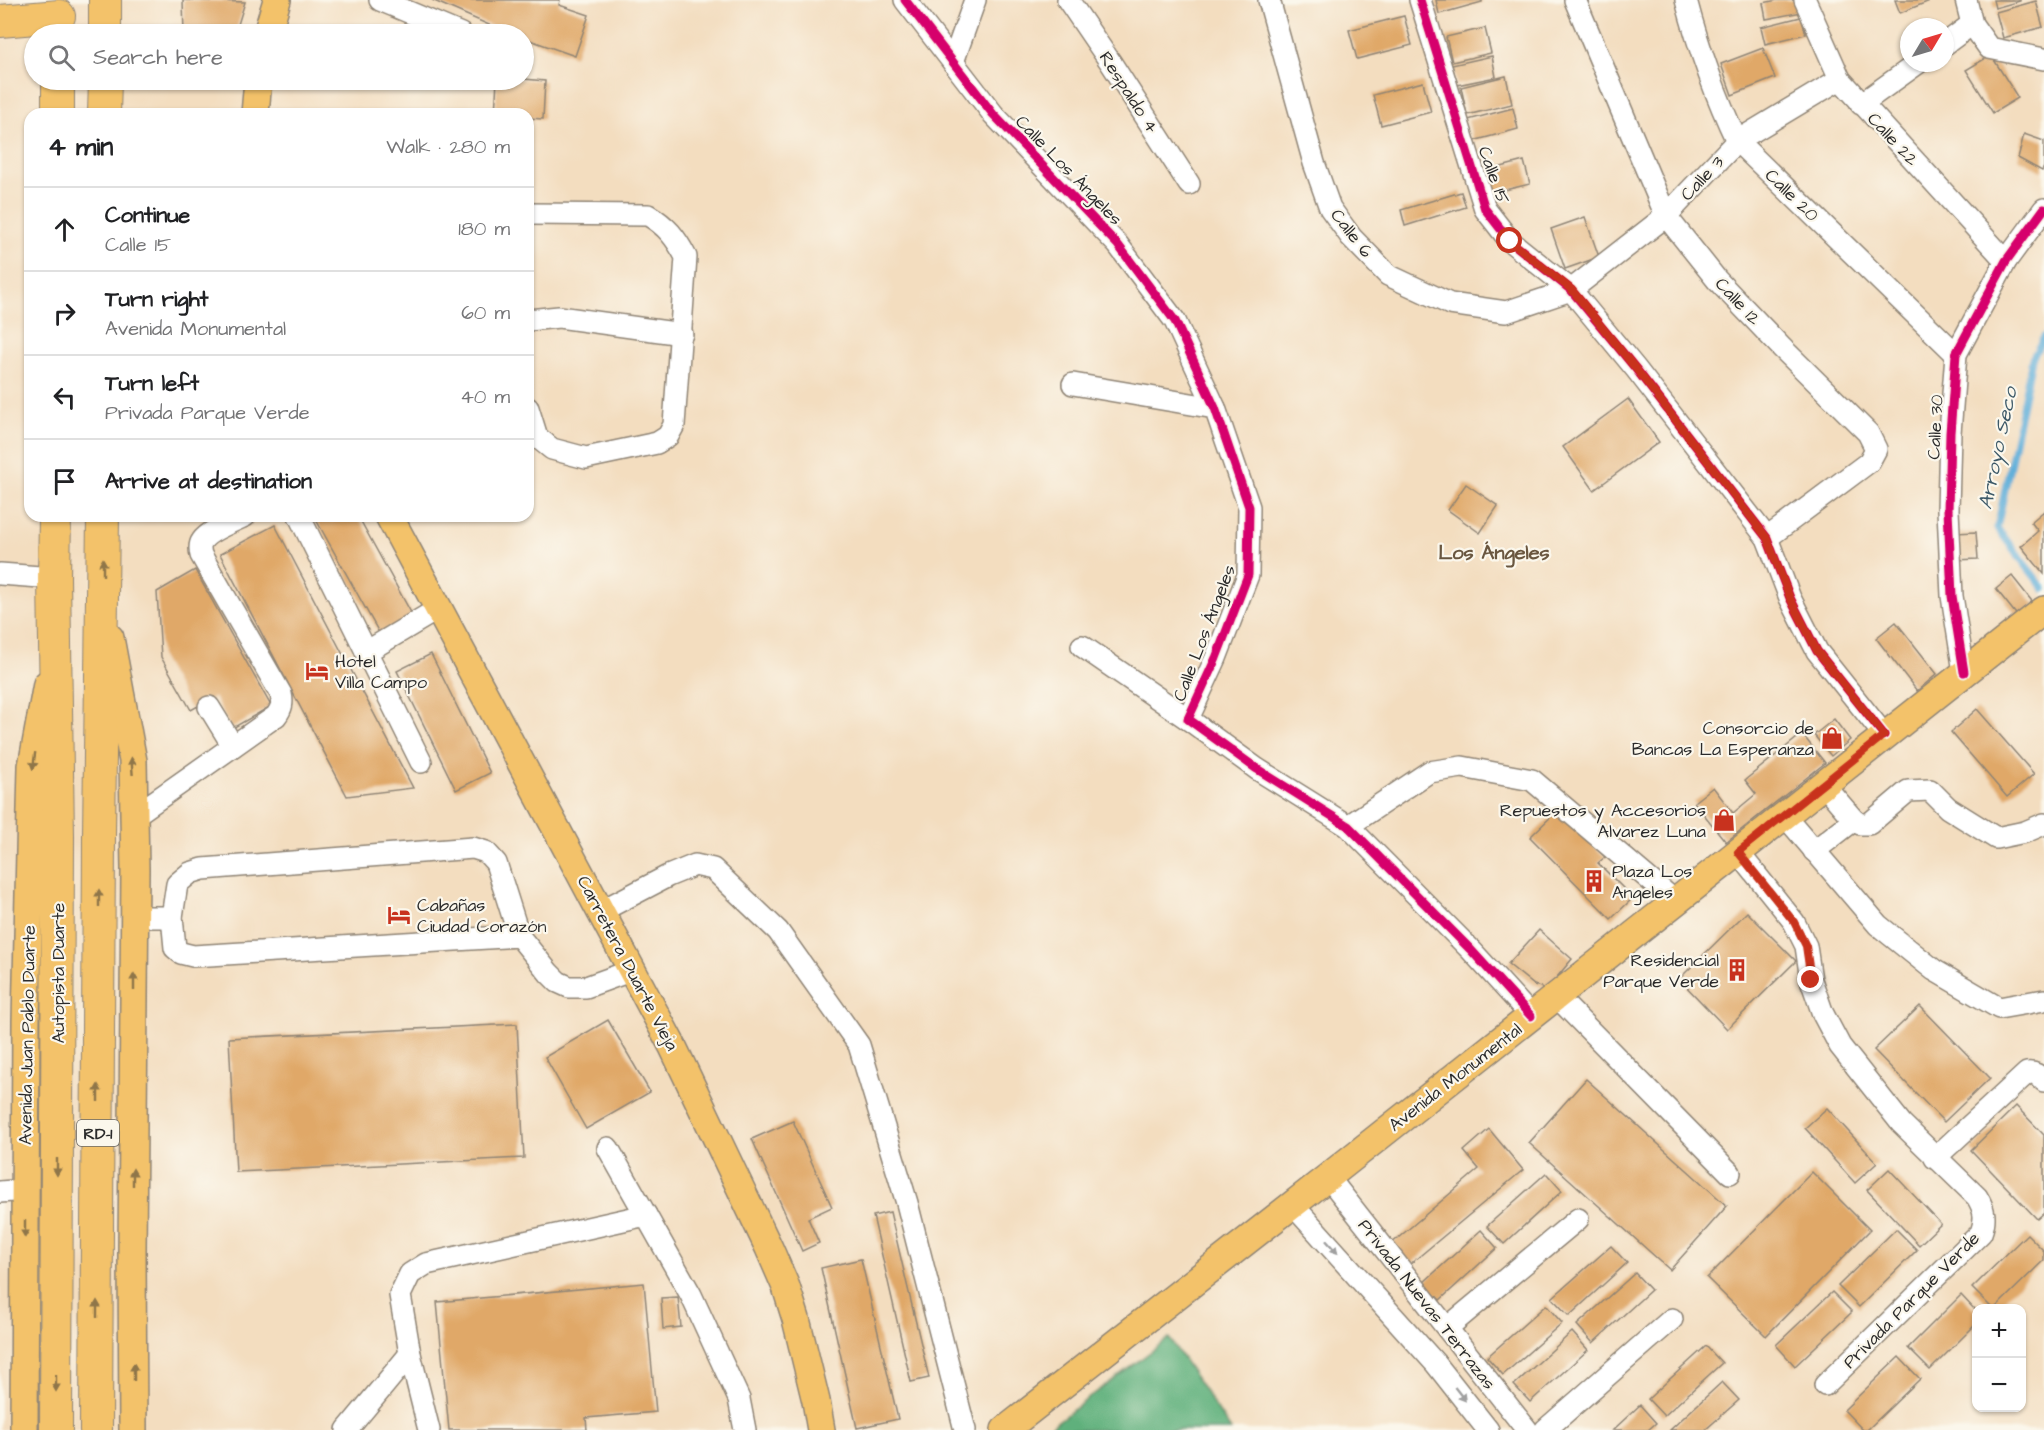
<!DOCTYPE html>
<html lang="en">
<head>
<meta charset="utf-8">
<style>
  :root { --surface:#fff; --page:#f6f6f6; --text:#202124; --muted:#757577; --line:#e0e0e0 }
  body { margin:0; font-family:"Architects Daughter",sans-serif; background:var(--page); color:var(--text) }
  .controls { position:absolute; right:18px; bottom:18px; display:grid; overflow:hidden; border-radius:12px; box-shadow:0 2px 4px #0004 }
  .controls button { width:54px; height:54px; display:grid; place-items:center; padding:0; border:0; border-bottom:2px solid var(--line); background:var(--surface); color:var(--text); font:30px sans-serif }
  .compass { position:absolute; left:1900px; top:18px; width:54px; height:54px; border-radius:50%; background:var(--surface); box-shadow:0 2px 4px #0004; rotate:52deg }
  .stop { position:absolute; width:18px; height:18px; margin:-14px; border:4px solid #c8321e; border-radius:50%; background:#fff }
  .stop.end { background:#c8321e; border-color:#fff; box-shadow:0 2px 6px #0008 }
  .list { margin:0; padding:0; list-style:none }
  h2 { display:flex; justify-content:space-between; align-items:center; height:78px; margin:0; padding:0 24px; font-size:26px }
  h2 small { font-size:20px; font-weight:400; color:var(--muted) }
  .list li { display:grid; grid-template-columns:39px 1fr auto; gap:18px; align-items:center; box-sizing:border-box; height:84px; padding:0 24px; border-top:2px solid var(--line) }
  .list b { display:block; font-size:22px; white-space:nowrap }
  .list p { margin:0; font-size:20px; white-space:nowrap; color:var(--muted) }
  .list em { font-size:20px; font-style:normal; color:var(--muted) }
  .icon { flex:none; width:33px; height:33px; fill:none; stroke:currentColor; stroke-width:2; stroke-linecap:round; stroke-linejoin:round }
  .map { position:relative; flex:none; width:2044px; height:1430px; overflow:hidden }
  .search { position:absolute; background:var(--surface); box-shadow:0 2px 4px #0004; left:24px; top:24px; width:510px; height:66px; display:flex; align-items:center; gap:15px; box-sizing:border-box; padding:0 21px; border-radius:33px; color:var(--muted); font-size:22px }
  .panel { position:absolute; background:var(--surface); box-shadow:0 2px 4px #0004; left:24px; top:108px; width:510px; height:414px; border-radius:18px }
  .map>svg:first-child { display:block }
  .forest { fill:#5fb07c; stroke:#456e54; stroke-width:1.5 }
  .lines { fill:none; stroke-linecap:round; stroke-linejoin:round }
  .stream { stroke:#5faed9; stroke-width:7 }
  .building { fill:#e0a867 }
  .minor-casing { stroke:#8f8475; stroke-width:24 }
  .major-casing { stroke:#8f8475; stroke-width:30 }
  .highway-casing { stroke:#8f8475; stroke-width:34 }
  .minor { stroke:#fff; stroke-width:21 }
  .major { stroke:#f3c26a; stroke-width:27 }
  .highway { stroke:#f3c26a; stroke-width:32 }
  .cycleway-casing { stroke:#fbf7ec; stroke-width:13 }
  .cycleway { stroke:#d6006c; stroke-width:9 }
  .oneway { fill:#8f764a }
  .oneway2 { fill:#a0a0a0 }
  .route { stroke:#c8321e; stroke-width:8 }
  .labels { text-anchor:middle; stroke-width:4.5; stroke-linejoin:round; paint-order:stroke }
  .shield { fill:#fbf7ec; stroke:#696865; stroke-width:1.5 }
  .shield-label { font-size:16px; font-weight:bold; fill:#2b2b2b }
  .street-label { font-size:18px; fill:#2b2b2b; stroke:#fbf7ec }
  .poi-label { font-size:18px; fill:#2b2b2b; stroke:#fbf7ec; text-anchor:start }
  .water-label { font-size:20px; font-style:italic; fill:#3d5968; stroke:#fbf7ec }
  .neighbourhood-label { font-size:20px; font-weight:bold; fill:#6a5740; stroke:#fbf7ec }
</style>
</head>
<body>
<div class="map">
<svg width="2044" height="1430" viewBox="0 0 2044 1430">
  <rect width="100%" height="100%" fill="#fbf7ec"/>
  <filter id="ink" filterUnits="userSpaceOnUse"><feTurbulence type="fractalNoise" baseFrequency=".0167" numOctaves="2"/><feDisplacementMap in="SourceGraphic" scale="12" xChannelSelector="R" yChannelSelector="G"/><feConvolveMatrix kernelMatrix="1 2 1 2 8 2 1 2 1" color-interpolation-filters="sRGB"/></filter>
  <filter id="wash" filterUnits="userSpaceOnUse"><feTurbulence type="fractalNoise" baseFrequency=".008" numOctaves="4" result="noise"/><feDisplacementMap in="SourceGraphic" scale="24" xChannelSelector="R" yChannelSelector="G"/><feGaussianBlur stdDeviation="1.35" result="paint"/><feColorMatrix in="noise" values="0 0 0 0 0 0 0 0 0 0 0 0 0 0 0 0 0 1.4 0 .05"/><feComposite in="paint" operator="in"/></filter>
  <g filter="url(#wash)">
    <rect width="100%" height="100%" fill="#f3ddbf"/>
    <path class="forest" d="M1169,1338L1231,1430H1046Z"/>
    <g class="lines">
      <path class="stream" d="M2044,337L2032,359L1997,528L2044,589"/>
    </g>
    <g id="blocks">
      <g class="building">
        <path d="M183,0L245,2L236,31L245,34H184Z"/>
        <path d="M432,0H560L559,5L589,15L575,56L524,38V34H514L496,28Z"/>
        <path d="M1436,0H1482V2L1439,14Z"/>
        <path d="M1777,0H1799L1802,12L1766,19L1763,3Z"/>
        <path d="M1895,0H1932L1900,13Z"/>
        <path d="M1993,0H2020V1L1995,8Z"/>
        <path d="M2036,1L2043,27L2003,38L1996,12Z"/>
        <path d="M1404,16L1412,45L1357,59L1349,30Z"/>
        <path d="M1801,17L1806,34L1765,44L1761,27Z"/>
        <path d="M1485,28L1491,53L1452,62L1446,37Z"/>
        <path d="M1763,48L1775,78L1732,95L1721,64Z"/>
        <path d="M1991,55L2018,98L1993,113L1966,70Z"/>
        <path d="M1492,56L1496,77L1457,85L1452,65Z"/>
        <path d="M1506,76L1512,104L1467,115L1461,87Z"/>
        <path d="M524,79L545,81L543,119L528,118V114H495L497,80Z"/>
        <path d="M1423,82L1431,112L1381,125L1373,95Z"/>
        <path d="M1513,108L1518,129L1473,141L1468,120Z"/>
        <path d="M2024,134L2044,141V167L2042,171L2018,158Z"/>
        <path d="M1524,161L1530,184L1488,194L1482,172Z"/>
        <path d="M1461,192L1466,207L1405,226L1401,210Z"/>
        <path d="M1585,217L1599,257L1565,269L1551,229Z"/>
        <path d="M1628,399L1659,442L1594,490L1563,447Z"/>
        <path d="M1466,484L1498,506L1480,533L1448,510Z"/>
        <path d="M2044,511V574L2021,546L2038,531L2031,522Z"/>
        <path d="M314,516H358L415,620L382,638Z"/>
        <path d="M275,525L413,788L347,796L220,554Z"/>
        <path d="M1976,532L1978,559L1955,560L1954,533Z"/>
        <path d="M195,570L271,706L231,729L214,697L191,710L161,657L157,592Z"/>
        <path d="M2012,576L2035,605L2019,618L1996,589Z"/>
        <path d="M1896,622L1937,674L1917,691L1876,638Z"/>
        <path d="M431,654L490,773L456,790L397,671Z"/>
        <path d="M1977,709L2034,774L2007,797L1951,732Z"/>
        <path d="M1834,719L1850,740L1831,756L1814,735Z"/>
        <path d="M1802,734L1825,763L1726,842L1694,802L1713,787L1733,813L1756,794L1745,780Z"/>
        <path d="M1558,810L1605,857L1598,863L1633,898L1611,919L1530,837Z"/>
        <path d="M1747,912L1796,961L1727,1029L1679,979Z"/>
        <path d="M1539,930L1572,959L1547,989L1534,985L1508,964Z"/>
        <path d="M1920,1006L1990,1078L1944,1122L1874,1050Z"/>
        <path d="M608,1020L650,1092L586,1129L545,1057Z"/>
        <path d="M517,1024L524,1158L236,1172L229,1038Z"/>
        <path d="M1586,1079L1727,1206L1670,1270L1529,1143Z"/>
        <path d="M2016,1106L2044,1135V1213L2037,1219L1971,1150Z"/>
        <path d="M1827,1108L1877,1163L1855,1183L1805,1128Z"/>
        <path d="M793,1121L832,1207L808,1218L819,1243L802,1251L752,1139Z"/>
        <path d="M1489,1129L1523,1170L1409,1265L1391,1244L1479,1169L1464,1151Z"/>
        <path d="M1889,1169L1941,1224L1919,1245L1867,1190Z"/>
        <path d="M1812,1172L1870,1230L1766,1336L1707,1278Z"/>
        <path d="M1546,1173L1562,1191L1504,1244L1487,1226Z"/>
        <path d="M890,1212L929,1378L911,1382L873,1216Z"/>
        <path d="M1896,1229L1917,1250L1859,1307L1838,1286Z"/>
        <path d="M1481,1230L1497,1248L1440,1300L1423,1283Z"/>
        <path d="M2027,1234L2044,1251V1260L1995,1308H1992L1972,1288Z"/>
        <path d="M1611,1246L1627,1263L1569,1316L1552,1298Z"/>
        <path d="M861,1259L898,1419L857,1428L821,1268Z"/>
        <path d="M1635,1273L1651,1290L1593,1343L1577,1325Z"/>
        <path d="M644,1283L656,1412L586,1418L587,1430H449L437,1302Z"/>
        <path d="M1832,1292L1852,1312L1795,1366L1776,1345Z"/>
        <path d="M1961,1295L1976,1311V1324L1930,1370L1908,1348Z"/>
        <path d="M678,1297L681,1327L663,1329L661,1298Z"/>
        <path d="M1546,1305L1562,1323L1503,1375L1487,1357Z"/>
        <path d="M1572,1332L1588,1350L1530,1402L1514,1385Z"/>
        <path d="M1706,1346L1722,1363L1664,1416L1648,1399Z"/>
        <path d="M1899,1357L1920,1379L1867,1430H1863L1844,1410Z"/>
        <path d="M1722,1382L1739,1400L1705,1430H1670Z"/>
        <path d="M1640,1405L1656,1423L1648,1430H1613Z"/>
      </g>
    </g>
  </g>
  <g filter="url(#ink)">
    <use href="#blocks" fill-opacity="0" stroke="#8f8475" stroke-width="1.5"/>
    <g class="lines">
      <g class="minor-casing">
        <g id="minor">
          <path d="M380,0L461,34"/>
          <path d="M905,0L993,114L1118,245L1175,321L1215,408L1249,507L1248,575L1216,658L1188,719L1257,769L1348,826L1470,949L1531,1016"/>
          <path d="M1068,0L1111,63L1189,184"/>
          <path d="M1269,0L1314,163L1330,208L1351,237L1388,275L1450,304L1506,312L1571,290L1666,216L1737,141L1840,79"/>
          <path d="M1420,0L1485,209L1510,241L1571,290L1636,369L1767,538L1790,598L1817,651L1884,735"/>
          <path d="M1575,0L1666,216L1717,280L1782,348L1868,433L1876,449L1869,462L1767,538"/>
          <path d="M1686,0C1699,49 1715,95 1737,141L1956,354"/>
          <path d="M1805,0L1840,79L2006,261"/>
          <path d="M1966,0L1972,24L1989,48L2044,59"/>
          <path d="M1945,44L1972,24"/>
          <path d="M953,62L975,0"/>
          <path d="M1861,104L1918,63"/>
          <path d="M528,214L648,215C667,226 676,238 686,257L674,425L668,436L657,443L586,458L552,449L537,437L528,408"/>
          <path d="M528,320L559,317L682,334"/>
          <path d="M1073,384L1215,408"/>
          <path d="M299,516L421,762"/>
          <path d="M0,574L54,578"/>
          <path d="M1082,646L1188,719"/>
          <path d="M366,652L438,609"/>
          <path d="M1964,672L1952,596L1948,510L1950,433L1956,354L2006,261L2044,209"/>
          <path d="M209,707L233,746"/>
          <path d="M1824,785L1854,820L1860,824H1869L1908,791L1930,790L1948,808L1996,838L2025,832L2044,824"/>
          <path d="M134,816L276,716C282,708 283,703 281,694L201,555C200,551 199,545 202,541C208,531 234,521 245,516"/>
          <path d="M1785,816L1878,925L1934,970L1999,1008L2044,1000"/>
          <path d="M1348,826L1429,772L1462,767L1532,780L1676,902"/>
          <path d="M1814,851L1854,820"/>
          <path d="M1738,852L1794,922L1806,946L1811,980L1823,1014L1840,1046L1901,1123L1977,1197C1985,1210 1986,1219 1981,1233L1825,1385"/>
          <path d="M601,911L668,876L695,865L713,869L778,931L859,1045L907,1203L965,1430"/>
          <path d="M134,917H172"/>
          <path d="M519,936L193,956L181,953L175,948L172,917L177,884L190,873L203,869L473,848L486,852L496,863L519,936L549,973L558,982L569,987H586L633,970"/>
          <path d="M1557,997L1730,1173"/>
          <path d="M608,1148L691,1295L739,1399L745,1430"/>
          <path d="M1935,1158L2027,1073C2035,1072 2038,1075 2044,1081"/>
          <path d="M1328,1177L1527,1430"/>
          <path d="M0,1192L25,1190"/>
          <path d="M1292,1204L1436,1364L1488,1430"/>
          <path d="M1447,1328L1578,1219"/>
          <path d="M347,1430L410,1354"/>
          <path d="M429,1430L410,1354L400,1295L410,1274L426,1264L646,1215"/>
          <path d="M1545,1430L1672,1319"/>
        </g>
      </g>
      <g class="major-casing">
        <g id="major">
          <path d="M267,34L277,0"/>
          <path d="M255,114L258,80"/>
          <path d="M389,516L673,1047L769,1248L786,1287L796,1319L816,1401L821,1430"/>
          <path d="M110,638L133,761L135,869L132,1254L133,1430"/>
          <path d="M24,1430L26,1021L32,766L47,684"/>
          <path d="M1005,1430L1328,1177L2044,610"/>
        </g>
      </g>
      <g class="highway-casing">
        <g id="highway">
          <path d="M0,21L59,16"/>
          <path d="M105,34V0"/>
          <path d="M58,114V80"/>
          <path d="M104,114L105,80"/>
          <path d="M55,516L54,578L58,836L56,1430"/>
          <path d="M96,1430L99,835L103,516"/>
        </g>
      </g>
      <use href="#minor" class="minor"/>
      <use href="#major" class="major"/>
      <use href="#highway" class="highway"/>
      <g class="cycleway-casing">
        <g id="cycleway">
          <path d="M905,0L993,114L1118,245L1175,321L1215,408L1249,507L1248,575L1216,658L1188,719L1257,769L1348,826L1470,949L1531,1016"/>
          <path d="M1420,0L1485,209L1510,241L1571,290L1636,369L1767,538L1790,598L1817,651L1884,735"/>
          <path d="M1964,672L1952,596L1948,510L1950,433L1956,354L2006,261L2044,209"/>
        </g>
      </g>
      <use href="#cycleway" class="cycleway"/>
    </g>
    <defs><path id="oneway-solid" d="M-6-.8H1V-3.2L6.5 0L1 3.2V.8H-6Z" transform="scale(1.5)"/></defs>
    <g class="oneway">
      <use href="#oneway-solid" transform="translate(103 567) rotate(-90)"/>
      <use href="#oneway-solid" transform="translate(34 761) rotate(98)"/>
      <use href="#oneway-solid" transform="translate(132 766) rotate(-94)"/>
      <use href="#oneway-solid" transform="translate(99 898) rotate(-90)"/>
      <use href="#oneway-solid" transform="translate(134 982) rotate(-90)"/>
      <use href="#oneway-solid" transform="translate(98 1093) rotate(-90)"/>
      <use href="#oneway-solid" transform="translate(57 1167) rotate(90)"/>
      <use href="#oneway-solid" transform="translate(133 1177) rotate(-90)"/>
      <use href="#oneway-solid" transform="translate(25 1229) rotate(90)"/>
      <use href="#oneway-solid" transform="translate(97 1309) rotate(-90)"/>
      <use href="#oneway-solid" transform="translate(134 1372) rotate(-90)"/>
      <use href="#oneway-solid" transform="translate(56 1383) rotate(90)"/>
    </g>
    <g class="oneway2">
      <use href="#oneway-solid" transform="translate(1332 1247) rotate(48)"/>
      <use href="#oneway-solid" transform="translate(1460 1394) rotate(52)"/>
    </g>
  </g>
  <g class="lines" filter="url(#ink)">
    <path class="route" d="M1510,241L1572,290L1636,369L1767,538L1790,598L1817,651L1884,735L1738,852L1794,922L1806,946L1811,980"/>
  </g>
  <defs>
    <g id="hotel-bare" transform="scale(1.8)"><path d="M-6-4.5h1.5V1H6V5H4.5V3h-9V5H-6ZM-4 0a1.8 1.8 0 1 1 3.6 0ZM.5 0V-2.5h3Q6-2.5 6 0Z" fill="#c8321e" stroke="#fbf7ec" stroke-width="2.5" paint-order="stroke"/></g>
    <g id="shop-bare" transform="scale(1.8)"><path d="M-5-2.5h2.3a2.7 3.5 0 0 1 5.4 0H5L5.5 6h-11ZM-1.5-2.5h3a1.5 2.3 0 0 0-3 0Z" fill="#c8321e" stroke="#fbf7ec" stroke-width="2.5" paint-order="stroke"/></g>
    <g id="building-bare" transform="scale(1.8)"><path d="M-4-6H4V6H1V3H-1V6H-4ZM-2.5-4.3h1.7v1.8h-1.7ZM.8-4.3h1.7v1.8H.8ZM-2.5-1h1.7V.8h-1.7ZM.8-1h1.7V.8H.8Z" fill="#c8321e" stroke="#fbf7ec" stroke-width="2.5" paint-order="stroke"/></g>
  </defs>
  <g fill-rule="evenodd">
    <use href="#hotel-bare" x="317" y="671"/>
    <use href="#shop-bare" x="1832" y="738"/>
    <use href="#shop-bare" x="1724" y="820"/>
    <use href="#building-bare" x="1594" y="881"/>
    <use href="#hotel-bare" x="399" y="915"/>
    <use href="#building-bare" x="1737" y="970"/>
  </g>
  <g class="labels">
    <rect class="shield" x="77" y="1120" width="42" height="26" rx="4.5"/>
    <g class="shield-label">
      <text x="98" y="1139">RD-1</text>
    </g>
    <g class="street-label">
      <text transform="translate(1129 92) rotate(57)" y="6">Respaldo 4</text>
      <text transform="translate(1893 139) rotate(47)" y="6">Calle 22</text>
      <text transform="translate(1069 170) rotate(46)" y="6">Calle Los Ángeles</text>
      <text transform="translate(1494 175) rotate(70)" y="6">Calle 15</text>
      <text transform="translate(1702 178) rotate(-47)" y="6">Calle 3</text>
      <text transform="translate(1792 195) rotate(44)" y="6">Calle 20</text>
      <text transform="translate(1352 233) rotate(52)" y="6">Calle 6</text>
      <text transform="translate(1738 301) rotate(47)" y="6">Calle 12</text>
      <text transform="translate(1935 427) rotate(-87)" y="6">Calle 30</text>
      <text transform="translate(1204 633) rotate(-69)" y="6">Calle Los Ángeles</text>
      <text transform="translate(628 963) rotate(62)" y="6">Carretera Duarte Vieja</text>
      <text transform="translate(58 973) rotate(-90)" y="6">Autopista Duarte</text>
      <text transform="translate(27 1035) rotate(-89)" y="6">Avenida Juan Pablo Duarte</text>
      <text transform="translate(1455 1077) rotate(-38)" y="6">Avenida Monumental</text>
      <text transform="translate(1911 1300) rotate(-45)" y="6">Privada Parque Verde</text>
      <text transform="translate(1427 1304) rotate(52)" y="6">Privada Nuevas Terrazas</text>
    </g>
    <g class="poi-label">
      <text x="335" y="667">Hotel<tspan x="335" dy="21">Villa Campo</tspan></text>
      <text x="1814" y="734" text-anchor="end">Consorcio de<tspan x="1814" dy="21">Bancas La Esperanza</tspan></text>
      <text x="1706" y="816" text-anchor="end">Repuestos y Accesorios<tspan x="1706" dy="21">Alvarez Luna</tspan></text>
      <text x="1612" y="877">Plaza Los<tspan x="1612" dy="21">Angeles</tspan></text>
      <text x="417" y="911">Cabañas<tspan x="417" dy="21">Ciudad Corazón</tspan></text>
      <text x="1719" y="966" text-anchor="end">Residencial<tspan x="1719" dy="21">Parque Verde</tspan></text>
    </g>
    <g class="water-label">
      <text transform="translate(1997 448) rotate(-78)" y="7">Arroyo Seco</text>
    </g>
    <g class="neighbourhood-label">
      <text x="1494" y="559">Los Ángeles</text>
    </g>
  </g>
</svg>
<div class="controls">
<button>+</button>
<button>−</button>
</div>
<svg class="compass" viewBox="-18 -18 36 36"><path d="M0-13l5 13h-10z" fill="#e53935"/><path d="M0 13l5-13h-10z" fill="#757577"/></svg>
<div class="stop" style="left:1510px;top:241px"></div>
<div class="stop end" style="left:1811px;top:980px"></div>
<div class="search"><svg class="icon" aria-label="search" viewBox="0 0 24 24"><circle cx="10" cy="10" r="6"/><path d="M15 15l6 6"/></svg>Search here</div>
<section class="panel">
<h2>4 min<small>Walk · 280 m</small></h2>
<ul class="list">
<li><svg class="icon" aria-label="ahead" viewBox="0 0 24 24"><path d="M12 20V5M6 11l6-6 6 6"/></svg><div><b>Continue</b><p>Calle 15</p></div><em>180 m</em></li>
<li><svg class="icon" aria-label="right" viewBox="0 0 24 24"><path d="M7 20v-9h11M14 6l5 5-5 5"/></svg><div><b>Turn right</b><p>Avenida Monumental</p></div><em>60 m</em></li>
<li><svg class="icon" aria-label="left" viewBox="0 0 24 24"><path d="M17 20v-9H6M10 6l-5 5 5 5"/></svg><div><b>Turn left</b><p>Privada Parque Verde</p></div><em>40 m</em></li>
<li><svg class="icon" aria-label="arrive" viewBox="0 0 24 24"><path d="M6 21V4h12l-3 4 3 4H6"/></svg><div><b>Arrive at destination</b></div></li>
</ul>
</section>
</div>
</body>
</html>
